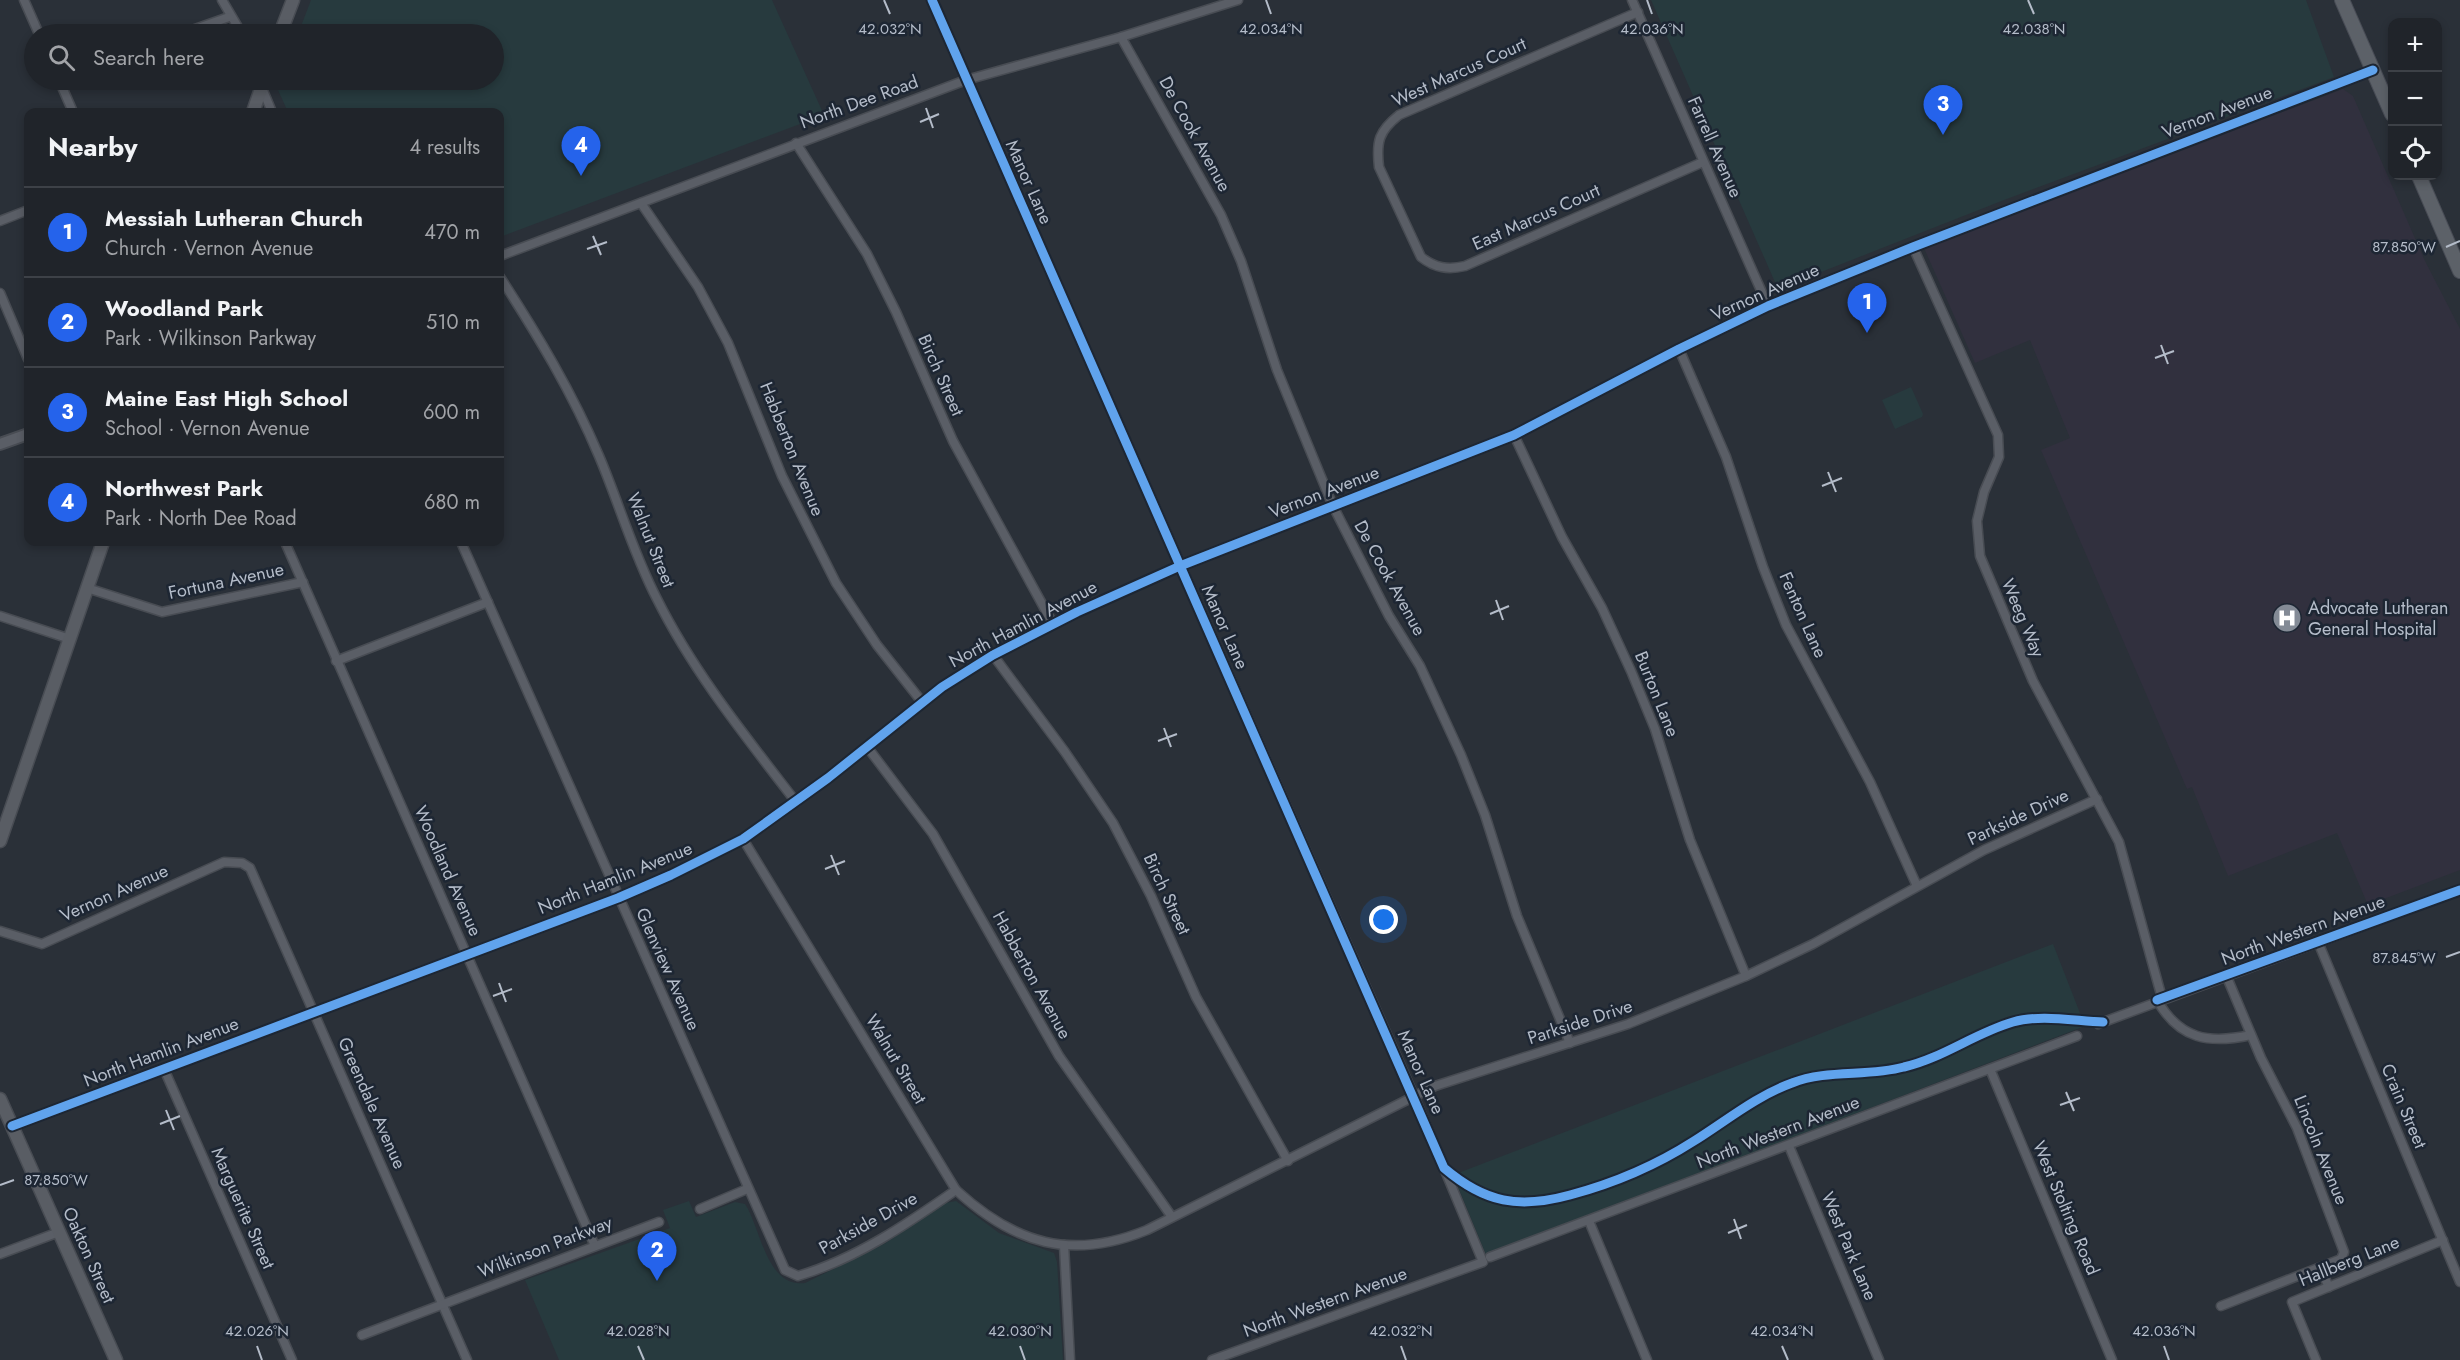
<!DOCTYPE html>
<html lang="en">
<head>
<meta charset="utf-8">
<style>
  :root { --surface:#20242a; --page:#2d3036; --text:#f1f3f6; --muted:#a2a4a8; --line:#3d4147; --accent:#2563eb }
  body { margin:0; font-family:Jost,sans-serif; background:var(--page); color:var(--text) }
  .controls { position:absolute; right:18px; top:18px; display:grid; overflow:hidden; border-radius:12px; box-shadow:0 3px 9px #0003 }
  .controls button { width:54px; height:54px; display:grid; place-items:center; padding:0; border:0; border-bottom:2px solid var(--line); background:var(--surface); color:var(--text); font:30px sans-serif }
  .you { position:absolute; left:1384px; top:920px; width:21px; height:21px; margin:-15px; border:4px solid #fff; border-radius:50%; background:#1a73e8; box-shadow:0 0 0 9px #1a73e833 }
  .badge { display:grid; place-items:center; width:39px; height:39px; border-radius:50%; background:var(--accent); color:#fff; font-size:20px; font-weight:700 }
  .pin { position:absolute; translate:-50% -50px; filter:drop-shadow(0 2px 3px #0008) }
  .pin::after { content:''; position:absolute; top:32px; width:21px; height:18px; background:inherit; clip-path:polygon(0 0,100% 0,50% 100%) }
  .list { margin:0; padding:0; list-style:none }
  h2 { display:flex; justify-content:space-between; align-items:center; height:78px; margin:0; padding:0 24px; font-size:26px }
  h2 small { font-size:20px; font-weight:400; color:var(--muted) }
  .list li { display:grid; grid-template-columns:39px 1fr auto; gap:18px; align-items:center; box-sizing:border-box; height:90px; padding:0 24px; border-top:2px solid var(--line) }
  .list b { display:block; font-size:22px; white-space:nowrap }
  .list p { margin:0; font-size:20px; white-space:nowrap; color:var(--muted) }
  .list em { font-size:20px; font-style:normal; color:var(--muted) }
  .icon { flex:none; width:33px; height:33px; fill:none; stroke:currentColor; stroke-width:2; stroke-linecap:round; stroke-linejoin:round }
  .map { position:relative; flex:none; width:2460px; height:1360px; overflow:hidden }
  .search { position:absolute; background:var(--surface); box-shadow:0 3px 9px #0003; left:24px; top:24px; width:480px; height:66px; display:flex; align-items:center; gap:15px; box-sizing:border-box; padding:0 21px; border-radius:33px; color:var(--muted); font-size:22px }
  .panel { position:absolute; background:var(--surface); box-shadow:0 3px 9px #0003; left:24px; top:108px; width:480px; height:438px; border-radius:12px }
  .map>svg:first-child { display:block }
  .medical { fill:#31303e }
  .green { fill:#273a3e }
  .lines { fill:none; stroke-linecap:round; stroke-linejoin:round }
  .minor-casing { stroke:#484c53; stroke-width:11 }
  .tertiary-casing { stroke:#484c53; stroke-width:14 }
  .secondary-casing { stroke:#484c53; stroke-width:15 }
  .primary-casing { stroke:#484c55; stroke-width:16 }
  .minor { stroke:#5a5e66; stroke-width:8 }
  .tertiary { stroke:#5a5e66; stroke-width:10 }
  .secondary { stroke:#595d64; stroke-width:12 }
  .primary { stroke:#5c6168; stroke-width:14 }
  .cycleway-casing { stroke:#1d2633; stroke-width:13 }
  .cycleway { stroke:#60a3ed; stroke-width:9 }
  .ticks { fill:none; stroke:#b4bcc9; stroke-width:2 }
  .labels { text-anchor:middle; stroke-width:5; stroke-linejoin:round; paint-order:stroke }
  .street-label { font-size:18px; fill:#b4bcc9; stroke:#1d2633 }
  .poi-label { font-size:18px; fill:#b4bcc9; stroke:#1d2633; text-anchor:start }
  .ticks-label { font-size:15px; text-anchor:middle; fill:#b4bcc9; stroke:#1d2633; stroke-width:5; stroke-linejoin:round; paint-order:stroke }
</style>
</head>
<body>
<div class="map">
<svg width="2460" height="1360" viewBox="0 0 2460 1360">
  <rect width="100%" height="100%" fill="#2a3038"/>
  <path class="medical" d="M2343,89L2353,96L2424,259L2460,329V870L2368,905L2337,833L2228,876L2192,787L2187,789L2041,450L2070,438L2030,340L1975,363L1924,248Z"/>
  <g class="green">
    <path d="M311,0H772L824,115L500,237V112H288L278,90L282,80H494V34H298Z"/>
    <path d="M1651,0H2306L2334,77L2004,200L1778,289Z"/>
    <path d="M1911,387L1923,414L1922,417L1895,429L1882,400Z"/>
    <path d="M2053,944L2085,1026L1486,1255L1453,1175Z"/>
    <path d="M689,1201L696,1217L735,1202L745,1204C761,1228 766,1288 805,1283L884,1244L945,1203L956,1201L999,1233L1054,1253L1057,1262L1063,1360H559L525,1280L670,1228L663,1210Z"/>
  </g>
  <g class="lines">
    <g class="minor-casing">
      <g id="minor">
        <path d="M24,0L39,34"/>
        <path d="M222,0L242,34"/>
        <path d="M932,0L1414,1096L1483,1262L1212,1360"/>
        <path d="M1632,0L1768,306"/>
        <path d="M1638,12L1399,115C1379,131 1376,141 1379,167L1421,257C1435,268 1448,270 1465,266L1703,162"/>
        <path d="M181,34L229,17"/>
        <path d="M1121,37L1221,215L1241,261L1277,370L1333,506L1389,616L1420,666L1461,755L1485,815L1517,916L1570,1043"/>
        <path d="M59,80L73,112"/>
        <path d="M262,88L272,112"/>
        <path d="M796,143L867,254L896,312L953,441L1053,624"/>
        <path d="M641,203L698,287L728,343L782,476L836,583L877,645L922,702"/>
        <path d="M0,221L28,210"/>
        <path d="M1913,247L1998,435L1999,457L1984,492L1977,521L1980,556L2033,681L2119,842L2162,998"/>
        <path d="M500,256L966,80L1121,37L1238,0"/>
        <path d="M500,277C537,334 572,392 599,456C619,503 633,553 657,599C694,673 746,737 796,802"/>
        <path d="M0,293L28,359"/>
        <path d="M1679,349L1726,457L1763,567L1786,625L1870,782L1917,886"/>
        <path d="M1514,435L1562,537L1602,608L1631,671L1655,729L1690,840L1746,976"/>
        <path d="M285,542L595,1246"/>
        <path d="M461,542L785,1270L798,1276C856,1259 907,1224 956,1190"/>
        <path d="M87,588L162,612L303,582"/>
        <path d="M0,616L70,639"/>
        <path d="M993,655L1065,752L1113,823L1151,896L1196,997L1288,1161"/>
        <path d="M336,661L488,602"/>
        <path d="M868,748L933,834L1059,1056L1172,1217"/>
        <path d="M743,839L956,1190C1015,1244 1071,1261 1147,1230L1435,1086L1628,1024L1746,976L1813,944L1984,850L2097,799"/>
        <path d="M0,931L42,944L224,862L242,863L250,868L467,1360"/>
        <path d="M2318,942L2460,1282"/>
        <path d="M2157,1000C2180,1040 2209,1044 2251,1035"/>
        <path d="M2098,1024L2460,890"/>
        <path d="M164,1069L292,1360"/>
        <path d="M1990,1069L2112,1360"/>
        <path d="M12,1126L618,898L671,875L743,839L828,778L942,687L993,655L1077,612L1180,566L1514,435L1679,349L1768,306L1913,247L2373,70"/>
        <path d="M1789,1146L1879,1360"/>
        <path d="M700,1209L747,1189"/>
        <path d="M1589,1221L1647,1360"/>
        <path d="M1064,1245L1070,1360"/>
        <path d="M0,1254L59,1232"/>
        <path d="M1490,1257L2077,1036"/>
        <path d="M2320,1268L2329,1287"/>
        <path d="M2221,1306L2341,1259L2344,1252L2297,1128L2261,1058L2226,975"/>
        <path d="M362,1335L659,1222"/>
        <path d="M2316,1360L2292,1302L2443,1240"/>
      </g>
    </g>
    <g class="tertiary-casing">
      <path id="tertiary" d="M0,444L28,434"/>
    </g>
    <g class="secondary-casing">
      <g id="secondary">
        <path d="M280,34L293,0"/>
        <path d="M253,112L264,80"/>
        <path d="M0,841L103,542"/>
        <path d="M0,1099L116,1360"/>
      </g>
    </g>
    <g class="primary-casing">
      <g id="primary">
        <path d="M2342,0L2392,114"/>
        <path d="M2419,176L2460,271"/>
      </g>
    </g>
    <use href="#minor" class="minor"/>
    <use href="#tertiary" class="tertiary"/>
    <use href="#secondary" class="secondary"/>
    <use href="#primary" class="primary"/>
    <g class="cycleway-casing">
      <g id="cycleway">
        <path d="M932,0L1444,1168C1485,1203 1519,1209 1570,1195C1615,1183 1655,1166 1694,1141C1726,1121 1756,1096 1792,1083C1827,1069 1867,1077 1904,1067C1943,1058 1975,1033 2013,1022C2040,1014 2075,1021 2103,1022"/>
        <path d="M2157,1000L2460,890"/>
        <path d="M12,1126L618,898L671,875L743,839L828,778L942,687L993,655L1077,612L1180,566L1514,435L1679,349L1768,306L1913,247L2373,70"/>
      </g>
    </g>
    <use href="#cycleway" class="cycleway"/>
  </g>
  <path class="ticks" d="M884,0L890,14M1266,0L1271,14M1647,0L1652,14M2028,0L2034,14M926,108L933,128M920,122L939,114M593,236L601,255M2446,247L2460,241M587,249L607,242M2161,345L2168,364M2155,358L2174,351M1828,472L1836,492M1822,486L1842,478M1496,600L1503,620M1490,614L1509,606M1164,728L1171,747M1158,741L1177,734M831,855L839,875M825,869L845,861M2446,957L2460,952M499,983L506,1002M493,996L512,989M2066,1092L2074,1111M2060,1105L2080,1098M166,1110L174,1130M160,1124L180,1116M0,1185L14,1180M1734,1219L1741,1239M1728,1233L1747,1225M257,1346L262,1360M638,1346L644,1360M1020,1346L1025,1360M1401,1346L1406,1360M1782,1346L1788,1360M2164,1346L2169,1360"/>
  <defs>
    <g id="hospital-disc" transform="scale(1.5)"><circle r="9.5" fill="#848b96" stroke="#1d2633"/><path d="M-5-5h3v3.5h4V-5h3V5h-3V1.5h-4V5h-3Z" fill="#fff"/></g>
  </defs>
  <g fill-rule="evenodd">
    <use href="#hospital-disc" x="2287" y="618"/>
  </g>
  <g class="labels">
    <g class="street-label">
      <text transform="translate(1459 72) rotate(-24)" y="6">West Marcus Court</text>
      <text transform="translate(859 102) rotate(-20)" y="6">North Dee Road</text>
      <text transform="translate(2217 112) rotate(-21)" y="6">Vernon Avenue</text>
      <text transform="translate(1195 134) rotate(61)" y="6">De Cook Avenue</text>
      <text transform="translate(1715 147) rotate(66)" y="6">Farrell Avenue</text>
      <text transform="translate(1029 182) rotate(66)" y="6">Manor Lane</text>
      <text transform="translate(1536 217) rotate(-24)" y="6">East Marcus Court</text>
      <text transform="translate(1765 292) rotate(-24)" y="6">Vernon Avenue</text>
      <text transform="translate(941 375) rotate(66)" y="6">Birch Street</text>
      <text transform="translate(792 449) rotate(68)" y="6">Habberton Avenue</text>
      <text transform="translate(1324 492) rotate(-21)" y="6">Vernon Avenue</text>
      <text transform="translate(651 540) rotate(68)" y="6">Walnut Street</text>
      <text transform="translate(1390 578) rotate(61)" y="6">De Cook Avenue</text>
      <text transform="translate(226 581) rotate(-12)" y="6">Fortuna Avenue</text>
      <text transform="translate(1803 615) rotate(66)" y="6">Fenton Lane</text>
      <text transform="translate(2023 618) rotate(67)" y="6">Weeg Way</text>
      <text transform="translate(1023 624) rotate(-28)" y="6">North Hamlin Avenue</text>
      <text transform="translate(1225 627) rotate(66)" y="6">Manor Lane</text>
      <text transform="translate(1657 694) rotate(68)" y="6">Burton Lane</text>
      <text transform="translate(2018 817) rotate(-25)" y="6">Parkside Drive</text>
      <text transform="translate(448 871) rotate(66)" y="6">Woodland Avenue</text>
      <text transform="translate(615 878) rotate(-22)" y="6">North Hamlin Avenue</text>
      <text transform="translate(114 893) rotate(-24)" y="6">Vernon Avenue</text>
      <text transform="translate(1167 894) rotate(65)" y="6">Birch Street</text>
      <text transform="translate(2303 930) rotate(-20)" y="6">North Western Avenue</text>
      <text transform="translate(668 969) rotate(66)" y="6">Glenview Avenue</text>
      <text transform="translate(1032 975) rotate(61)" y="6">Habberton Avenue</text>
      <text transform="translate(1580 1022) rotate(-18)" y="6">Parkside Drive</text>
      <text transform="translate(161 1052) rotate(-21)" y="6">North Hamlin Avenue</text>
      <text transform="translate(896 1059) rotate(59)" y="6">Walnut Street</text>
      <text transform="translate(1421 1072) rotate(66)" y="6">Manor Lane</text>
      <text transform="translate(372 1103) rotate(66)" y="6">Greendale Avenue</text>
      <text transform="translate(2404 1106) rotate(67)" y="6">Crain Street</text>
      <text transform="translate(1778 1132) rotate(-21)" y="6">North Western Avenue</text>
      <text transform="translate(2321 1150) rotate(68)" y="6">Lincoln Avenue</text>
      <text transform="translate(243 1208) rotate(66)" y="6">Marguerite Street</text>
      <text transform="translate(2066 1208) rotate(67)" y="6">West Stolting Road</text>
      <text transform="translate(868 1223) rotate(-29)" y="6">Parkside Drive</text>
      <text transform="translate(1849 1246) rotate(67)" y="6">West Park Lane</text>
      <text transform="translate(545 1247) rotate(-21)" y="6">Wilkinson Parkway</text>
      <text transform="translate(89 1255) rotate(66)" y="6">Oakton Street</text>
      <text transform="translate(2349 1261) rotate(-22)" y="6">Hallberg Lane</text>
      <text transform="translate(1325 1302) rotate(-20)" y="6">North Western Avenue</text>
    </g>
    <g class="poi-label">
      <text x="2308" y="614">Advocate Lutheran<tspan x="2308" dy="21">General Hospital</tspan></text>
    </g>
  </g>
  <g class="ticks-label">
    <text x="2034" y="34">42.038°N</text>
    <text x="890" y="34">42.032°N</text>
    <text x="1271" y="34">42.034°N</text>
    <text x="1652" y="34">42.036°N</text>
    <text x="2404" y="252">87.850°W</text>
    <text x="2404" y="963">87.845°W</text>
    <text x="56" y="1185">87.850°W</text>
    <text x="257" y="1336">42.026°N</text>
    <text x="638" y="1336">42.028°N</text>
    <text x="1020" y="1336">42.030°N</text>
    <text x="1401" y="1336">42.032°N</text>
    <text x="1782" y="1336">42.034°N</text>
    <text x="2164" y="1336">42.036°N</text>
  </g>
</svg>
<div class="controls">
<button>+</button>
<button>−</button>
<button><svg class="icon" aria-label="locate" viewBox="0 0 24 24"><circle cx="12" cy="12" r="6"/><path d="M12 2v4M12 18v4M2 12h4M18 12h4"/></svg></button>
</div>
<div class="you"></div>
<div class="pin badge" style="left:1867px;top:333px">1</div>
<div class="pin badge" style="left:657px;top:1281px">2</div>
<div class="pin badge" style="left:1943px;top:135px">3</div>
<div class="pin badge" style="left:581px;top:176px">4</div>
<div class="search"><svg class="icon" aria-label="search" viewBox="0 0 24 24"><circle cx="10" cy="10" r="6"/><path d="M15 15l6 6"/></svg>Search here</div>
<section class="panel">
<h2>Nearby<small>4 results</small></h2>
<ul class="list">
<li><span class="badge">1</span><div><b>Messiah Lutheran Church</b><p>Church · Vernon Avenue</p></div><em>470 m</em></li>
<li><span class="badge">2</span><div><b>Woodland Park</b><p>Park · Wilkinson Parkway</p></div><em>510 m</em></li>
<li><span class="badge">3</span><div><b>Maine East High School</b><p>School · Vernon Avenue</p></div><em>600 m</em></li>
<li><span class="badge">4</span><div><b>Northwest Park</b><p>Park · North Dee Road</p></div><em>680 m</em></li>
</ul>
</section>
</div>
</body>
</html>
